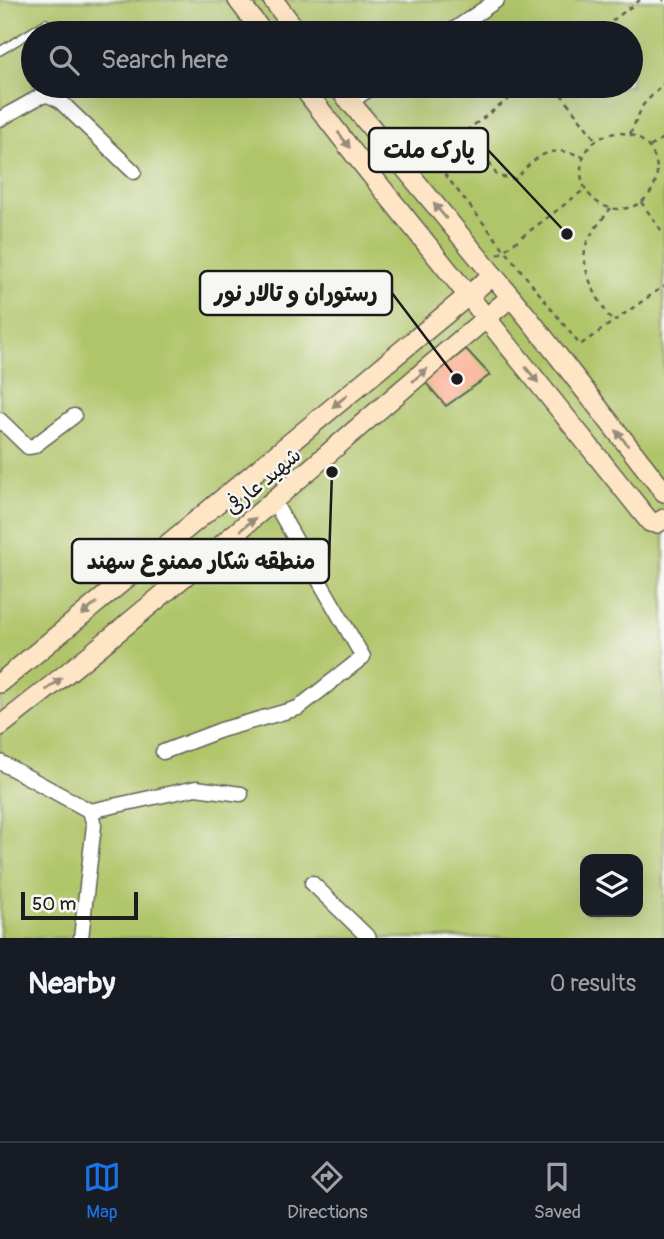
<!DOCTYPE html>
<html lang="en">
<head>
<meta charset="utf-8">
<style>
  :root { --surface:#171b24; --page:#242831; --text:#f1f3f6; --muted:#9ea1a6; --line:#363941; --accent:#1a73e8 }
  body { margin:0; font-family:Pangolin,"Playpen Sans Arabic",sans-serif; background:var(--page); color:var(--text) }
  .controls { position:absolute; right:21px; bottom:21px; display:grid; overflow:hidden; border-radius:14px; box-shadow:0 7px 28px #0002 }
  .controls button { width:63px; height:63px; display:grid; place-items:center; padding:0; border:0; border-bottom:2px solid var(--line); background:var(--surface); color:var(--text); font:35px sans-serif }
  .scale { position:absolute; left:21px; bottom:18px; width:117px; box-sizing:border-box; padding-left:7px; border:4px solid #1c1c1c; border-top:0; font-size:19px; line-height:24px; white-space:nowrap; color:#1c1c1c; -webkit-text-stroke:5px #f6f6f2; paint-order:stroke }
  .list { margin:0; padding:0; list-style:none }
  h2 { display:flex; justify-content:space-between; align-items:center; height:91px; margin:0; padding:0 28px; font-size:30px }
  h2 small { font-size:23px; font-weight:400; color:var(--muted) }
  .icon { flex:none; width:38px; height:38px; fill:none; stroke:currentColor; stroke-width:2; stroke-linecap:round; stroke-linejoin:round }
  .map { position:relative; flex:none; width:664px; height:938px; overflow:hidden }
  .search { position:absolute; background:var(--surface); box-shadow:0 7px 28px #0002; left:21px; right:21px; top:21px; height:77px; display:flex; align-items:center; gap:18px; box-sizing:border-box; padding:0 24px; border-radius:38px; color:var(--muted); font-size:26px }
  .sheet { height:203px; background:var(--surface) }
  nav { display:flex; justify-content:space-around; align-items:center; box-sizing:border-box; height:98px; border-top:2px solid var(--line); background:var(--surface); font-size:19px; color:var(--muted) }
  nav a { display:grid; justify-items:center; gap:4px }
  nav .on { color:var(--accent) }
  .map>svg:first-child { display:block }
  .green { fill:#b0c569; stroke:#667042; stroke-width:2; fill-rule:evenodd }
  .building { fill:#fdad91 }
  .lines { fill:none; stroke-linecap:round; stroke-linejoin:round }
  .lane-casing { stroke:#646155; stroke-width:10 }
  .street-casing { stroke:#646155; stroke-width:17 }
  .secondary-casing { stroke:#646155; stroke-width:22 }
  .path { stroke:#646155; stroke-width:2.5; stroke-dasharray:5 5; stroke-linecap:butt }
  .lane { stroke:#fff; stroke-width:7 }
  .street { stroke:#fff; stroke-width:14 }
  .secondary { stroke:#fee5c5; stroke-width:19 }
  .oneway { fill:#988b79 }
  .labels { text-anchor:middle; stroke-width:5; stroke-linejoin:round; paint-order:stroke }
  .street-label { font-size:21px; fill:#1c1c1c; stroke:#f6f6f2 }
  .leader { fill:none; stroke:#1c1c1c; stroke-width:2.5 }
  .callout-dot { fill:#1c1c1c; stroke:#f6f6f2; stroke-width:2.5 }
  .callout { fill:#f6f6f2; stroke:#1c1c1c; stroke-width:2.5 }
  .callout-label { font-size:23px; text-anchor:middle; font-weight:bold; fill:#1c1c1c }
</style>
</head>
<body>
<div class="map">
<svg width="664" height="938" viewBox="0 0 664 938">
  <rect width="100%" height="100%" fill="#f6f6f2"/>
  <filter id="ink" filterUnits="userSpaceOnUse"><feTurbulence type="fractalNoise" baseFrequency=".0143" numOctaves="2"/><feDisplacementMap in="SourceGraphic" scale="14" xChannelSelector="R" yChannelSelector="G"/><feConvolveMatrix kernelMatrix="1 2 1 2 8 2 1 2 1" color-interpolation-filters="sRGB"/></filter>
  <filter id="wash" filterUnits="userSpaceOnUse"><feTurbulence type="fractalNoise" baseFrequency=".00686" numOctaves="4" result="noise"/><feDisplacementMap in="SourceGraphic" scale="28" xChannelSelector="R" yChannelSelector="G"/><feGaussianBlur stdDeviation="1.57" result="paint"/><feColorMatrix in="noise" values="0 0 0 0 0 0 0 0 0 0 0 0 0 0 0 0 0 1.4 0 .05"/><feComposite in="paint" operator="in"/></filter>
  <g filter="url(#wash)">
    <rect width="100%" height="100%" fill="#eae1c0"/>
    <path class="green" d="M0,0H664V938H0ZM33,33H631V86H33ZM585,859H638V912H585Z"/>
    <g id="blocks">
      <path class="building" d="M466,349L490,375L446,406L425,382Z"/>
    </g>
  </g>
  <g filter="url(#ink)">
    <use href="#blocks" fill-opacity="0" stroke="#646155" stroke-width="2"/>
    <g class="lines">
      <g class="lane-casing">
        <path id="lane" d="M0,51L46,23"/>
      </g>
      <g class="street-casing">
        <g id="street">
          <path d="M449,33L497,0"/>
          <path d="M350,102L374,86"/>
          <path d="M0,119L39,97L48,95L60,101L134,172"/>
          <path d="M0,420L28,447L34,446L74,416"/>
          <path d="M163,752L221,730L298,708L363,657L274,502"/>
          <path d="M0,762L90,811L94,825L81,938"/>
          <path d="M90,811L196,788L241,794"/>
          <path d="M312,883L369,938"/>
        </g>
      </g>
      <g class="secondary-casing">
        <g id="secondary">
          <path d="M238,0L263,33"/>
          <path d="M273,0L298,33"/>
          <path d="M302,86L352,151L650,522L657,523L664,519"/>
          <path d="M337,86L530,320L664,492"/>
          <path d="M0,683L493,275"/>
          <path d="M0,726C176,590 341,440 511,297"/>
        </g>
      </g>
      <g class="path">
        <path d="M663,0L664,1"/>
        <path d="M596,33L640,0"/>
        <path d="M526,86L431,157L580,345L664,286"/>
        <path d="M555,86L595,139"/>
        <circle cx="619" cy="171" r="38"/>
        <path d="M630,134L643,105L664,83"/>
        <path d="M454,140L473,139L487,148L490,163L497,176L516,179C537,154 551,144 583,157"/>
        <path d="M650,147L664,137"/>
        <path d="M641,202L664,234"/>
        <path d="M611,208C603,218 594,229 588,240C576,265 598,300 612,321"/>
        <path d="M498,255L585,189"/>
      </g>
      <use href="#lane" class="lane"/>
      <use href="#street" class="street"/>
      <use href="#secondary" class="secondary"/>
    </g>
    <defs><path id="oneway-solid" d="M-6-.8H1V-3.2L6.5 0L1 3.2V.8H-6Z" transform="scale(1.75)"/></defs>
    <g class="oneway">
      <use href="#oneway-solid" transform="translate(344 140) rotate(53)"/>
      <use href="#oneway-solid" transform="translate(440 211) rotate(-130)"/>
      <use href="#oneway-solid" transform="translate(420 375) rotate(-41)"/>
      <use href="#oneway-solid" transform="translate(532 375) rotate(51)"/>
      <use href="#oneway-solid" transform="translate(340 401) rotate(140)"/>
      <use href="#oneway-solid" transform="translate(622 438) rotate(-128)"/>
      <use href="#oneway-solid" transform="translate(248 524) rotate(-40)"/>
      <use href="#oneway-solid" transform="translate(89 609) rotate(140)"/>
      <use href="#oneway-solid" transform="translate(54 684) rotate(-38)"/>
    </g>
  </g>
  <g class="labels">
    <g class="street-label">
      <text transform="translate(263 481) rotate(-40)" y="7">شهید عارفی</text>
    </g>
  </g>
  <path class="leader" d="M567 234L488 150M457 379L392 293M332 472L329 561"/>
  <g class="callout-dot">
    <circle cx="567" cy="234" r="7"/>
    <circle cx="457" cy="379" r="7"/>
    <circle cx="332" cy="472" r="7"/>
  </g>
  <g class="callout">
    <rect x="369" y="128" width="119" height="44" rx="7"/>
    <rect x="200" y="271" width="192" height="44" rx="7"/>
    <rect x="72" y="539" width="257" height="44" rx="7"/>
  </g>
  <g class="callout-label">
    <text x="429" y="158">پارک ملت</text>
    <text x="296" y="301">رستوران و تالار نور</text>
    <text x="201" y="569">منطقه شکار ممنوع سهند</text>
  </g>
</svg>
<div class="controls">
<button><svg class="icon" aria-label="layers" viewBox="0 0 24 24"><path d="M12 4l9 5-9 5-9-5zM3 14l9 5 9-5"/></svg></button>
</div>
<div class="scale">50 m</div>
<div class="search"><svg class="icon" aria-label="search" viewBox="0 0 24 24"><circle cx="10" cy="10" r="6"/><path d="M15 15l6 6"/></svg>Search here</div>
</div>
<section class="sheet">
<h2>Nearby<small>0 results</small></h2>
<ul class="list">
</ul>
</section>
<nav>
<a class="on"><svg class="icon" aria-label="map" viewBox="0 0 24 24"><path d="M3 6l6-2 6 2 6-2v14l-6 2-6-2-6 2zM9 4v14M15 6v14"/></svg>Map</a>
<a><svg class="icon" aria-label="directions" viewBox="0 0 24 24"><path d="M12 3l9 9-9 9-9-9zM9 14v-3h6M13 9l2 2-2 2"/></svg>Directions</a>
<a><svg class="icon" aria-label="saved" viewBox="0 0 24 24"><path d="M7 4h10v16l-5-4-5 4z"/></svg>Saved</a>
</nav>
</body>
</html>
